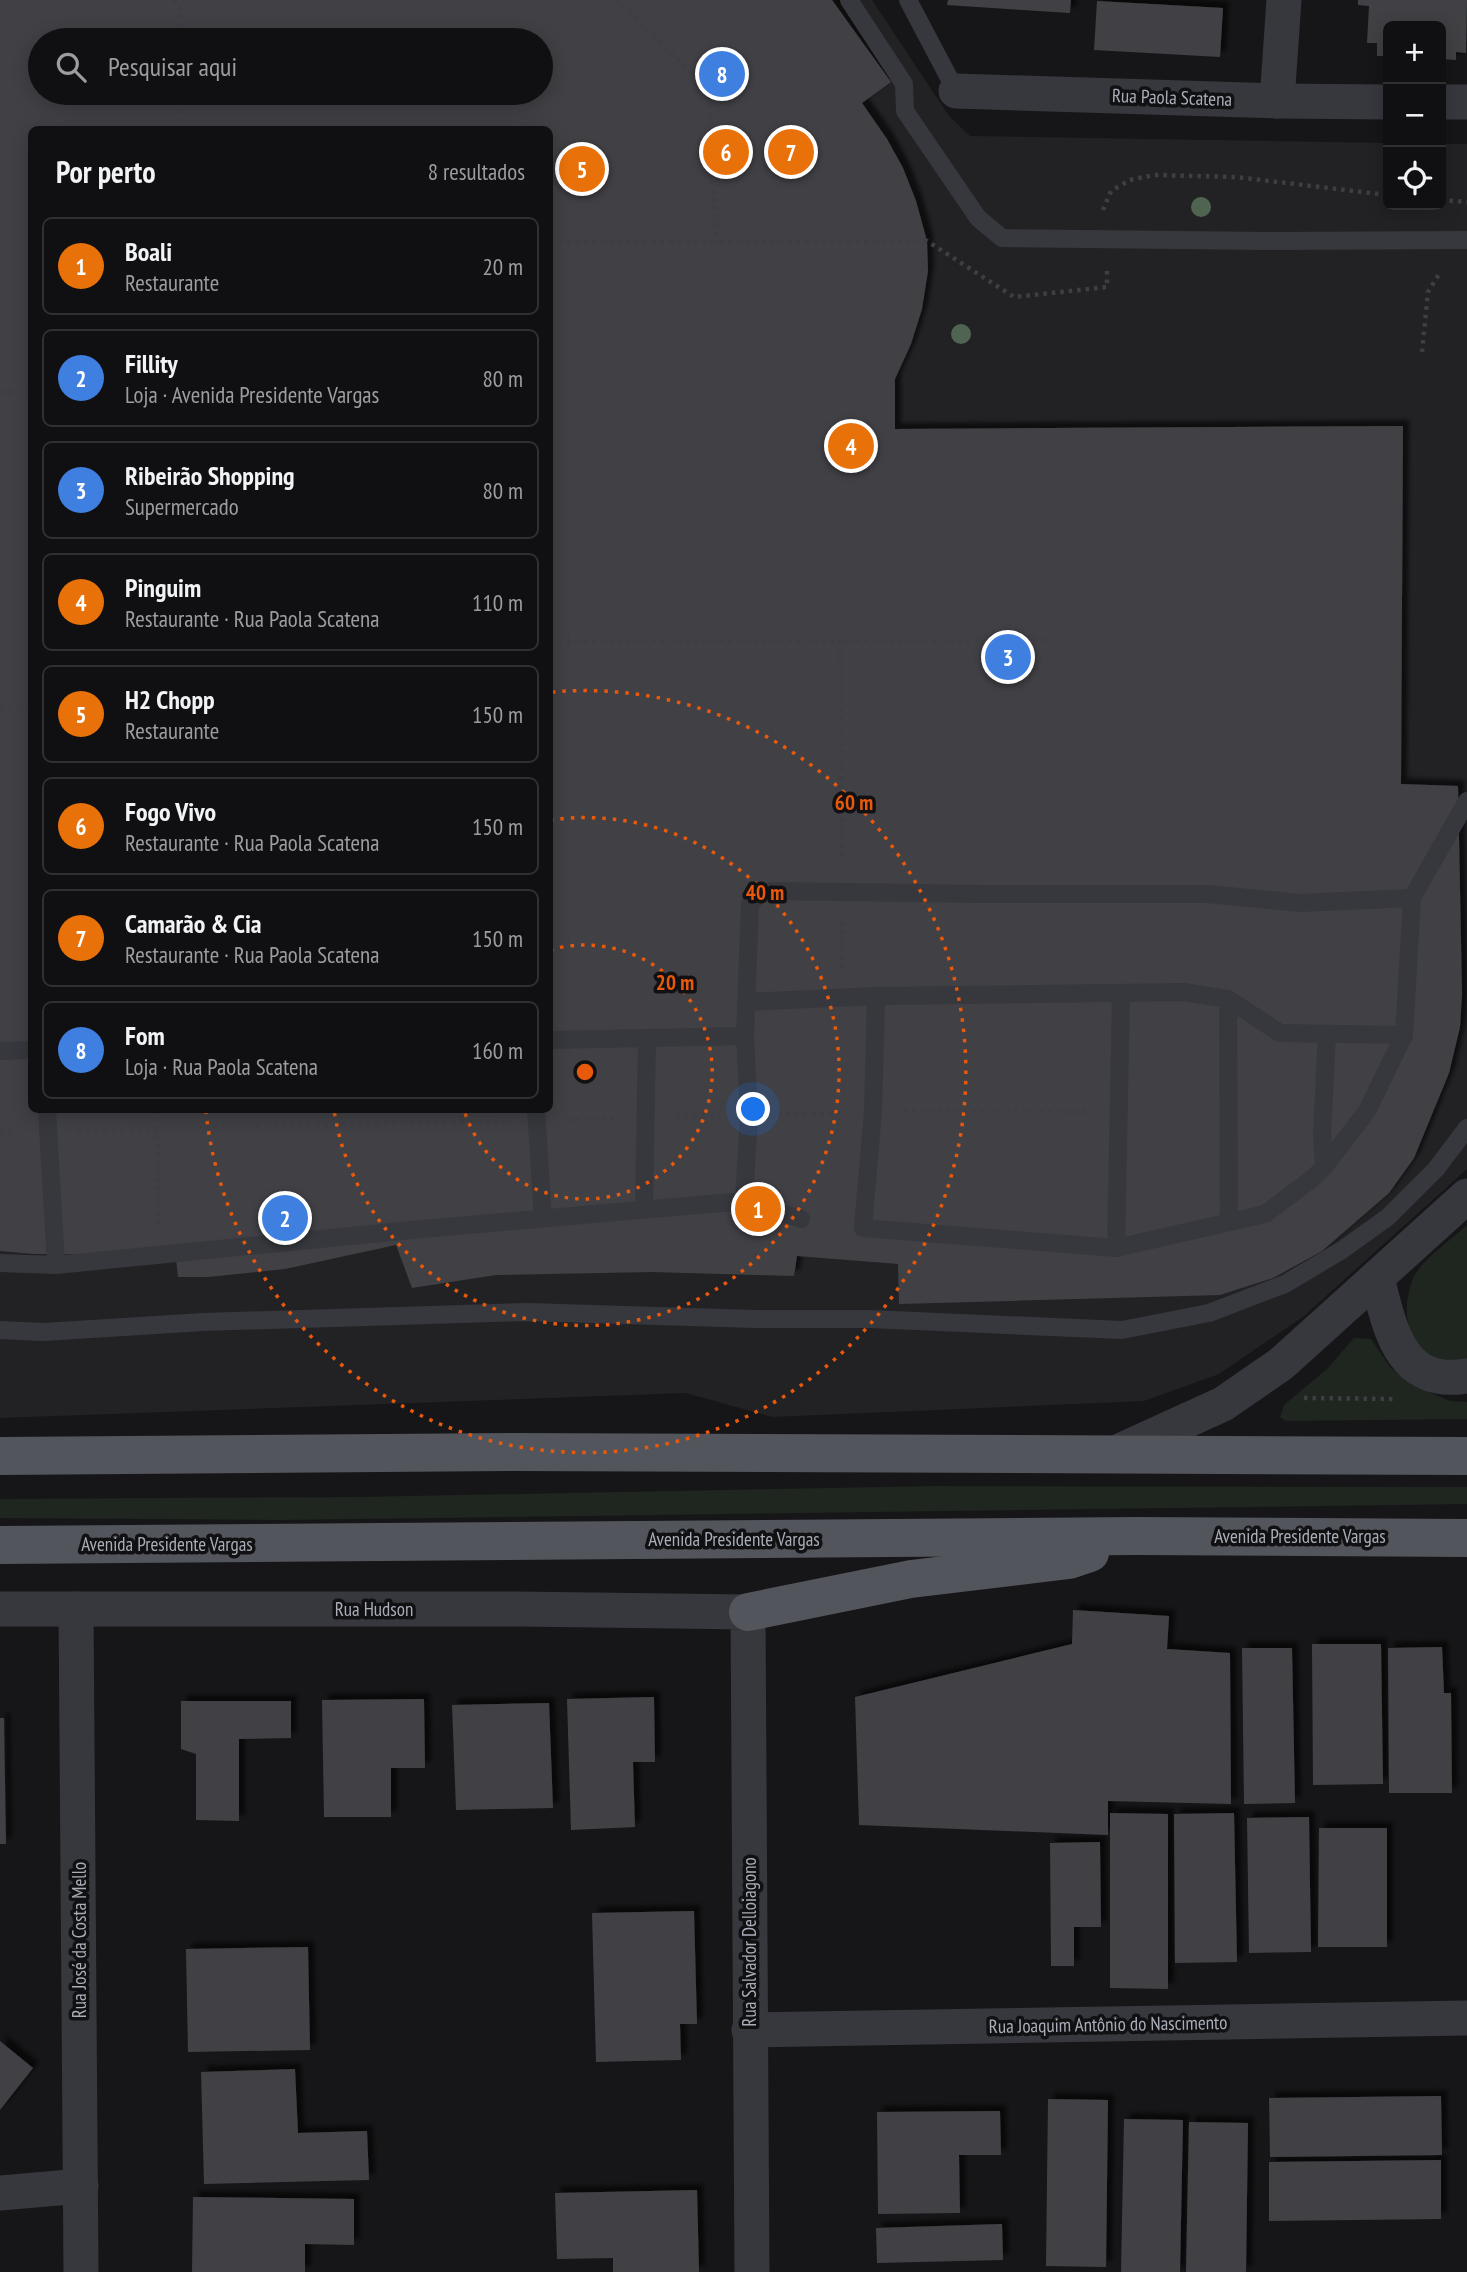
<!DOCTYPE html>
<html lang="pt">
<head>
<meta charset="utf-8">
<style>
  :root { --surface:#101012; --page:#19191b; --text:#f1f3f6; --muted:#9c9d9f; --line:#303032; --accent:#1a73e8 }
  body { margin:0; font-family:"PT Sans Narrow",sans-serif; background:var(--page); color:var(--text) }
  .controls { position:absolute; right:21px; top:21px; display:grid; overflow:hidden; border-radius:10px; box-shadow:0 4px 18px #0003 }
  .controls button { width:63px; height:63px; display:grid; place-items:center; padding:0; border:0; border-bottom:2px solid var(--line); background:var(--surface); color:var(--text); font:35px sans-serif }
  .you { position:absolute; left:754px; top:1110px; width:24px; height:24px; margin:-18px; border:5px solid #fff; border-radius:50%; background:#1a73e8; box-shadow:0 0 0 10px #1a73e833 }
  .badge { display:grid; place-items:center; width:46px; height:46px; border-radius:50%; background:var(--accent); color:#fff; font-size:23px; font-weight:700 }
  .pin { position:absolute; translate:-50% -50%; border:4px solid #fff; box-shadow:0 2px 7px #0006 }
  .list { margin:0; padding:0; list-style:none }
  h2 { display:flex; justify-content:space-between; align-items:center; height:91px; margin:0; padding:0 28px; font-size:30px }
  h2 small { font-size:23px; font-weight:400; color:var(--muted) }
  .list li { display:grid; grid-template-columns:46px 1fr auto; gap:21px; align-items:center; box-sizing:border-box; height:98px; margin:0 14px 14px; padding:0 14px; border:2px solid var(--line); border-radius:10px }
  .list b { display:block; font-size:26px; white-space:nowrap }
  .list p { margin:0; font-size:23px; white-space:nowrap; color:var(--muted) }
  .list em { font-size:23px; font-style:normal; color:var(--muted) }
  .icon { flex:none; width:38px; height:38px; fill:none; stroke:currentColor; stroke-width:2; stroke-linecap:round; stroke-linejoin:round }
  .map { position:relative; flex:none; width:1467px; height:2272px; overflow:hidden }
  .search { position:absolute; background:var(--surface); box-shadow:0 4px 18px #0003; left:28px; top:28px; width:525px; height:77px; display:flex; align-items:center; gap:18px; box-sizing:border-box; padding:0 24px; border-radius:38px; color:var(--muted); font-size:26px }
  .panel { position:absolute; background:var(--surface); box-shadow:0 4px 18px #0003; left:28px; top:126px; width:525px; height:987px; border-radius:10px }
  .map>svg:first-child { display:block }
  .built { fill:#222225; fill-rule:evenodd }
  .green { fill:#1e261f }
  .building { fill:#404145; fill-rule:evenodd; filter:url(#shadow) }
  .lines { fill:none; stroke-linecap:round; stroke-linejoin:round }
  .path { stroke:#3d3f44; stroke-width:4.5; stroke-dasharray:3.5 5; stroke-linecap:butt }
  .service { stroke:#37383d; stroke-width:18 }
  .minor { stroke:#37383d; stroke-width:35 }
  .primary { stroke:#53555c; stroke-width:38 }
  .tree { fill:#506452 }
  .ring { fill:none; stroke:#e8590c; stroke-width:3.5; stroke-dasharray:3.5 7 }
  .labels { text-anchor:middle; stroke-width:7; stroke-linejoin:round; paint-order:stroke }
  .street-label { font-size:19px; fill:#a8adb8; stroke:#111113 }
  .centre { fill:#e8590c; stroke:#111113; stroke-width:3.5 }
  .ring-label { font-size:21px; text-anchor:middle; font-weight:bold; fill:#e8590c; stroke:#111113; stroke-width:7; stroke-linejoin:round; paint-order:stroke }
</style>
</head>
<body>
<div class="map">
<svg width="1467" height="2272" viewBox="0 0 1467 2272">
  <defs>
    <filter id="shadow"><feDropShadow dx="6" dy="-6" stdDeviation="2" flood-color="#0009"/></filter>
  </defs>
  <rect width="100%" height="100%" fill="#161618"/>
  <path class="built" d="M0,0H872L949,116L970,136L1388,143V205H1441V144H1467V1169L1304,1316L1219,1374L1144,1401L772,1417L686,1393L0,1418ZM40,40H541V93H40ZM32,130H550V1110H32Z"/>
  <g class="green">
    <path d="M1467,1225V1360C1454,1360 1441,1361 1430,1355C1402,1342 1402,1297 1416,1273C1428,1255 1451,1240 1467,1225Z"/>
    <path d="M1354,1338L1371,1339L1390,1367L1412,1385L1450,1401L1467,1402V1419L1286,1421L1280,1417L1284,1405L1327,1369Z"/>
    <path d="M935,1486L1467,1487V1504L279,1520L0,1518V1499L358,1497Z"/>
  </g>
  <g class="building">
    <path d="M0,0H832L891,82L862,103L887,139L903,168L916,201L927,241L928,271L922,309L911,344L895,379V429L1403,426L1401,784L1458,786L1462,994L1460,1027L1449,1073L1414,1158L1389,1193L1322,1251L1273,1278L1220,1295L899,1304L898,1264L797,1256L794,1276L652,1272L496,1275L412,1288L396,1245L285,1269L208,1277H178L176,1259L158,1255L34,1254L0,1251ZM40,40H541V93H40ZM32,130H550V1110H32Z"/>
    <path d="M948,0H1071L1070,13L947,5Z"/>
    <path d="M1358,0H1467L1466,53L1456,52V60L1441,59V26H1388V56H1377V43H1367L1369,6L1358,5Z"/>
    <path d="M1097,1L1223,8L1220,57L1094,50Z"/>
    <path d="M1073,1610L1169,1616L1167,1649L1230,1653L1231,1804L1108,1801V1835L859,1825L855,1697L1072,1644Z"/>
    <path d="M1312,1644H1381L1383,1784L1313,1785Z"/>
    <path d="M1442,1647L1444,1693H1451L1452,1793H1389L1388,1648Z"/>
    <path d="M1242,1648H1292L1295,1803L1244,1804Z"/>
    <path d="M654,1697L655,1762H633L635,1827L571,1830L567,1699Z"/>
    <path d="M424,1699L425,1768H391V1817H324L322,1700Z"/>
    <path d="M181,1701H291V1738L239,1739V1821L196,1820V1754L181,1749Z"/>
    <path d="M549,1703L553,1808L456,1810L452,1705Z"/>
    <path d="M0,1718H4L6,1844H0Z"/>
    <path d="M1110,1813L1168,1814V1989L1110,1988Z"/>
    <path d="M1234,1813L1237,1962L1175,1963L1174,1814Z"/>
    <path d="M1309,1817L1311,1952L1249,1953L1247,1818Z"/>
    <path d="M1319,1828H1387V1947H1318Z"/>
    <path d="M1100,1842L1101,1927H1074V1966H1051L1050,1843Z"/>
    <path d="M694,1911L697,2024H680L681,2060L596,2062L592,1913Z"/>
    <path d="M308,1947L310,2050L188,2052L186,1949Z"/>
    <path d="M0,2041L33,2068L0,2110Z"/>
    <path d="M295,2069L298,2133L367,2131L369,2180L204,2184L201,2072Z"/>
    <path d="M1441,2096L1442,2155L1270,2157L1269,2098Z"/>
    <path d="M1048,2099L1108,2100L1106,2267L1046,2266Z"/>
    <path d="M1000,2111L1001,2155H959L960,2213L878,2214L877,2112Z"/>
    <path d="M1124,2119L1183,2120L1180,2272H1121Z"/>
    <path d="M1189,2122L1248,2123L1246,2272H1186Z"/>
    <path d="M1441,2160V2219L1269,2221V2162Z"/>
    <path d="M697,2190L699,2272H613V2258L557,2259L555,2193Z"/>
    <path d="M193,2197L354,2199V2245L305,2244V2272H192Z"/>
    <path d="M1002,2224L1003,2260L877,2263L876,2228Z"/>
  </g>
  <g class="lines">
    <g class="path">
      <path d="M174,0L180,6V40"/>
      <path d="M616,0L709,89L716,242"/>
      <path d="M178,130V93"/>
      <path d="M1441,200L1467,202"/>
      <path d="M1103,210L1111,191L1130,180L1154,175L1236,177L1388,195"/>
      <path d="M550,242L927,241L1014,297L1107,287V271"/>
      <path d="M1422,352L1428,292L1441,271"/>
      <path d="M0,392H32"/>
      <path d="M840,640L842,861"/>
      <path d="M550,641L1048,640"/>
      <path d="M0,709L32,708"/>
      <path d="M842,922V969"/>
      <path d="M157,1110L158,1224"/>
      <path d="M904,1111L1087,1112"/>
      <path d="M778,1114L842,1113"/>
      <path d="M676,1117L720,1116"/>
      <path d="M568,1120L615,1119"/>
      <path d="M78,1131L506,1121"/>
      <path d="M0,1132H20"/>
      <path d="M1304,1398L1394,1399"/>
    </g>
    <g class="service">
      <path d="M849,0L904,84L905,111L978,218L1002,238L1269,241L1467,240"/>
      <path d="M908,0L956,91"/>
      <path d="M876,996L873,1111L863,1228L1116,1248L1265,1214L1313,1178L1324,1167L1322,1133L1327,1034"/>
      <path d="M1228,999L1229,1221"/>
      <path d="M747,1002L876,996L1184,992L1228,999L1280,1033L1404,1035"/>
      <path d="M550,1040L745,1036"/>
      <path d="M0,1051L32,1050"/>
      <path d="M47,1110L56,1265"/>
      <path d="M536,1110L543,1218"/>
      <path d="M1324,1167L1367,1111L1404,1035L1412,898L1467,801"/>
      <path d="M744,1201L749,1115L745,1036L750,904L758,895L772,891L983,894H1208L1300,903L1412,898"/>
      <path d="M644,1209L647,1038"/>
      <path d="M1116,1248L1121,994"/>
      <path d="M0,1263L56,1265L422,1229L744,1201L801,1219"/>
      <path d="M0,1330L44,1332L203,1322L528,1312L755,1319H870L1122,1330L1209,1313L1285,1284L1342,1250L1388,1217L1436,1169L1467,1128"/>
    </g>
    <g class="minor">
      <path d="M956,91L1277,101L1388,102"/>
      <path d="M1277,101L1284,0"/>
      <path d="M1441,102H1467"/>
      <path d="M1377,1278C1390,1329 1400,1387 1467,1376"/>
      <path d="M1111,1455L1223,1404L1281,1364L1467,1196"/>
      <path d="M0,1609H517L748,1612L752,2272"/>
      <path d="M76,1609L81,2272"/>
      <path d="M749,2030L1467,2018"/>
      <path d="M0,2193L81,2186"/>
    </g>
    <g class="primary">
      <path d="M0,1456L511,1452L1467,1456"/>
      <path d="M0,1545L1136,1536L1467,1538"/>
      <path d="M748,1612L911,1579L1069,1560L1090,1553"/>
    </g>
  </g>
  <g class="tree">
    <circle cx="1201" cy="207" r="10"/>
    <circle cx="961" cy="334" r="10"/>
  </g>
  <g class="ring">
    <path d="M550 950A127 127 0 1 1 464 1110"/>
    <path d="M550 820A254 254 0 1 1 334 1110"/>
    <path d="M552 692A381 381 0 1 1 206 1112"/>
  </g>
  <g class="labels">
    <g class="street-label">
      <text transform="translate(1172 97) rotate(2)" y="7">Rua Paola Scatena</text>
      <text x="1300" y="1543">Avenida Presidente Vargas</text>
      <text x="734" y="1546">Avenida Presidente Vargas</text>
      <text x="167" y="1551">Avenida Presidente Vargas</text>
      <text x="374" y="1616">Rua Hudson</text>
      <text transform="translate(79 1940) rotate(-90)" y="7">Rua José da Costa Mello</text>
      <text transform="translate(749 1942) rotate(-90)" y="7">Rua Salvador Delloiagono</text>
      <text transform="translate(1108 2024) rotate(-1)" y="7">Rua Joaquim Antônio do Nascimento</text>
    </g>
  </g>
  <circle cx="585" cy="1072" r="10" class="centre"/>
  <g class="ring-label">
    <text x="854" y="810">60 m</text>
    <text x="765" y="900">40 m</text>
    <text x="675" y="990">20 m</text>
  </g>
</svg>
<div class="controls">
<button>+</button>
<button>−</button>
<button><svg class="icon" aria-label="locate" viewBox="0 0 24 24"><circle cx="12" cy="12" r="6"/><path d="M12 2v4M12 18v4M2 12h4M18 12h4"/></svg></button>
</div>
<div class="you"></div>
<div class="pin badge" style="left:758px;top:1209px;background:#e8710a">1</div>
<div class="pin badge" style="left:285px;top:1218px;background:#3f7fe0">2</div>
<div class="pin badge" style="left:1008px;top:657px;background:#3f7fe0">3</div>
<div class="pin badge" style="left:851px;top:446px;background:#e8710a">4</div>
<div class="pin badge" style="left:582px;top:169px;background:#e8710a">5</div>
<div class="pin badge" style="left:726px;top:152px;background:#e8710a">6</div>
<div class="pin badge" style="left:791px;top:152px;background:#e8710a">7</div>
<div class="pin badge" style="left:722px;top:74px;background:#3f7fe0">8</div>
<div class="search"><svg class="icon" aria-label="search" viewBox="0 0 24 24"><circle cx="10" cy="10" r="6"/><path d="M15 15l6 6"/></svg>Pesquisar aqui</div>
<section class="panel">
<h2>Por perto<small>8 resultados</small></h2>
<ul class="list">
<li><span class="badge" style="background:#e8710a">1</span><div><b>Boali</b><p>Restaurante</p></div><em>20 m</em></li>
<li><span class="badge" style="background:#3f7fe0">2</span><div><b>Fillity</b><p>Loja · Avenida Presidente Vargas</p></div><em>80 m</em></li>
<li><span class="badge" style="background:#3f7fe0">3</span><div><b>Ribeirão Shopping</b><p>Supermercado</p></div><em>80 m</em></li>
<li><span class="badge" style="background:#e8710a">4</span><div><b>Pinguim</b><p>Restaurante · Rua Paola Scatena</p></div><em>110 m</em></li>
<li><span class="badge" style="background:#e8710a">5</span><div><b>H2 Chopp</b><p>Restaurante</p></div><em>150 m</em></li>
<li><span class="badge" style="background:#e8710a">6</span><div><b>Fogo Vivo</b><p>Restaurante · Rua Paola Scatena</p></div><em>150 m</em></li>
<li><span class="badge" style="background:#e8710a">7</span><div><b>Camarão &amp; Cia</b><p>Restaurante · Rua Paola Scatena</p></div><em>150 m</em></li>
<li><span class="badge" style="background:#3f7fe0">8</span><div><b>Fom</b><p>Loja · Rua Paola Scatena</p></div><em>160 m</em></li>
</ul>
</section>
</div>
</body>
</html>
